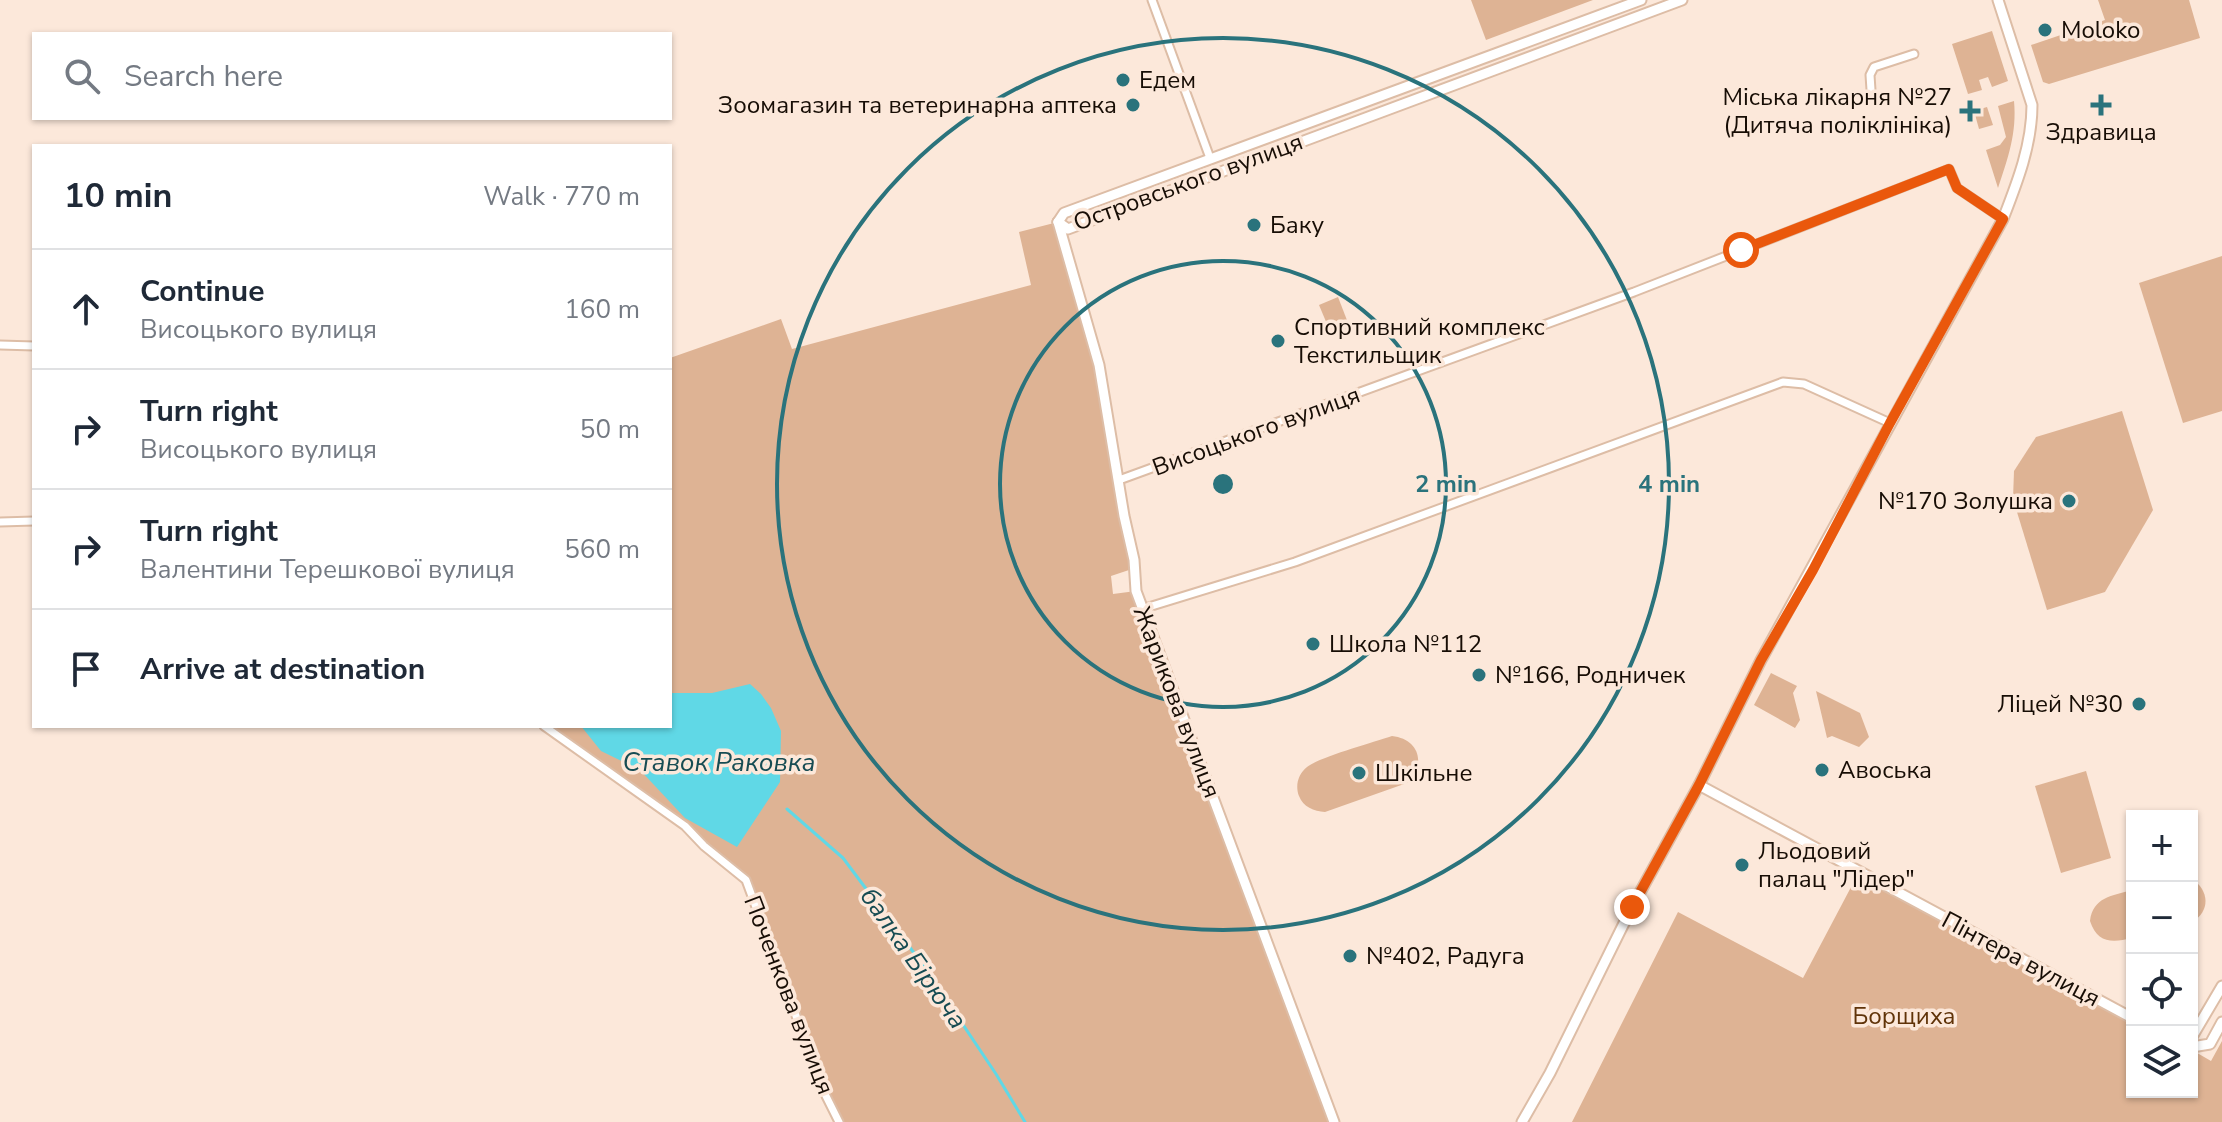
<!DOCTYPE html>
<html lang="en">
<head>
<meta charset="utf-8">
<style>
  :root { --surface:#fff; --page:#f2f2f3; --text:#1f2937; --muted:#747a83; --line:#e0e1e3 }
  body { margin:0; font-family:"Nunito Sans",sans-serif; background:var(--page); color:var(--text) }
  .controls { position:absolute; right:24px; bottom:24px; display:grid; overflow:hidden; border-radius:0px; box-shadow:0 2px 6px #0004 }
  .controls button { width:72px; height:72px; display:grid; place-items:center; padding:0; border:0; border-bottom:2px solid var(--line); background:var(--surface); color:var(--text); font:40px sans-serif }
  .stop { position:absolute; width:24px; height:24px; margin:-18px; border:6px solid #ea580c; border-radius:50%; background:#fff }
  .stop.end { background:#ea580c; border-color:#fff; box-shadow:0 2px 8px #0008 }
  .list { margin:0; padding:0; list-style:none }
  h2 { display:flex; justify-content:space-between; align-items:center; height:104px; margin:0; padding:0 32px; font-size:34px }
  h2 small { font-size:26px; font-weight:400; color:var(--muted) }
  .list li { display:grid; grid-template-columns:52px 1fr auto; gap:24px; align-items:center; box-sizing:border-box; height:120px; padding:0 32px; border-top:2px solid var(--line) }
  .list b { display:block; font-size:30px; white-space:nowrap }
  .list p { margin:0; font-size:26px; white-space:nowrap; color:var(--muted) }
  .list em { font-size:26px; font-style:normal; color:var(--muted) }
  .icon { flex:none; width:44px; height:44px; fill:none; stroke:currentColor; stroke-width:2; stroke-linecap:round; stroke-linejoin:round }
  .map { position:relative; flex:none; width:2222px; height:1122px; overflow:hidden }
  .search { position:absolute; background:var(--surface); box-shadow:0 2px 6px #0004; left:32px; top:32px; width:640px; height:88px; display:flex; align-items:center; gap:20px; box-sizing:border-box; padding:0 28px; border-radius:0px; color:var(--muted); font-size:30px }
  .panel { position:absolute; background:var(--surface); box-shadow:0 2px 6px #0004; left:32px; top:144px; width:640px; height:584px; border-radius:0px }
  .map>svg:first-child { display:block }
  .green { fill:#deb394 }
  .water { fill:#60d8e6 }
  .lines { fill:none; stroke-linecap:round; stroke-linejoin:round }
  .stream { stroke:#60d8e6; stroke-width:3 }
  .minor-casing { stroke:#ddbda6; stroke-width:11 }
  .tertiary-casing { stroke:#ddbda6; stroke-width:13 }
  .minor { stroke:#fff; stroke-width:7 }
  .tertiary { stroke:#fff; stroke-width:9 }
  .route { stroke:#ea580c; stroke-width:10 }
  .ring { fill:none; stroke:#2a737c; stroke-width:4 }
  .poi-dot { fill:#2a737c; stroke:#fce8da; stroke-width:3 }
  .labels { text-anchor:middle; stroke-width:7; stroke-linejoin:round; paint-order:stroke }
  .poi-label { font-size:24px; fill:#170d05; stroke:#fce8da; text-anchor:start }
  .street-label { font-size:24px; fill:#170d05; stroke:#fce8da }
  .park-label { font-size:24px; fill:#603308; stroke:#fce8da }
  .water-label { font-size:26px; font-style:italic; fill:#174c53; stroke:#fce8da }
  .centre { fill:#2a737c; stroke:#fce8da; stroke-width:4 }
  .ring-label { font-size:24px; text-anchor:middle; font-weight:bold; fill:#2a737c; stroke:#fce8da; stroke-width:7; stroke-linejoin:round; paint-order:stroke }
</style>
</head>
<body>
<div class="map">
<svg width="2222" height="1122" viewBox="0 0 2222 1122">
  <rect width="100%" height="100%" fill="#fce8da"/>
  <g class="green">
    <path d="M1471,0H1593L1486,40Z"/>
    <path d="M2098,0H2189L2200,38L2049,84L2043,82L2031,45L2105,20Z"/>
    <path d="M1992,31L2008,81L1992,87L1988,77L1979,80L1982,90L1968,94L1952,44Z"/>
    <path d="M2014,101C2017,133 2008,158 1998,188L1986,150L2000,145L2006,137L1998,106Z"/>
    <path d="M1987,107L1993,125L1979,129L1974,111Z"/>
    <path d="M1058,222L1099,365L1135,568L1111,576L1113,594L1136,591L1334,1122H839L746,880L685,826L544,726H670V358L781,319L792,349L1031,285L1019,232Z"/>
    <path d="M2222,256V411L2183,423L2139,283Z"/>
    <path d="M1338,297L1350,328L1332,336L1319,305Z"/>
    <path d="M2122,411L2153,510L2105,592L2047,610L2013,499L2014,471L2036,437Z"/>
    <path d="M1771,673L1797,686L1793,693L1800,720L1795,728L1754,705Z"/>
    <path d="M1816,691L1860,713L1869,737L1859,747L1832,736L1827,738Z"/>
    <path d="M1392,736C1419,739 1427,764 1407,783L1325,812C1314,811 1303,807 1299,796C1295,786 1298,774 1307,767C1322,756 1372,743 1392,736Z"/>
    <path d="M2086,771L2111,858L2061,873L2035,786Z"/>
    <path d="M1859,872L2132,1018V1092H2192V1050L2211,1061L2222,1041V1122H1572L1678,912L1803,978Z"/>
    <path d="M2192,879C2209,890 2211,911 2192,922Z"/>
    <path d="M2132,890V938C2112,943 2097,943 2090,921C2093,897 2112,896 2132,890Z"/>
  </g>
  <path class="water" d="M750,684L761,694L771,708L781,731L780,782L737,847L685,818L640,770L601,751L581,726H670V693H712Z"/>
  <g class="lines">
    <path class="stream" d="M787,809L843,858L923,965L996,1074L1025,1122"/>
    <g class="minor-casing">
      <g id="minor">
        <path d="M1152,0L1210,158"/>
        <path d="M1871,90L1870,75L1874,67L1914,54"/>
        <path d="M0,345L34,346"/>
        <path d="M1119,480L1634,292L1949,169L1957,188L2003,219"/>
        <path d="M0,522L34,521"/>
        <path d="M1142,609L1295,562L1783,382L1804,384L1890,423"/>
        <path d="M544,726L685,826L704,846L746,880L824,1092L839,1122"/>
      </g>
    </g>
    <g class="tertiary-casing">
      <g id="tertiary">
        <path d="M1058,222L1099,365L1124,516L1134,560L1136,591L1334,1122"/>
        <path d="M1058,222L1068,229L1682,0"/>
        <path d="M1058,222L1064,213L1641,0"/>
        <path d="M1699,785L2132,1018"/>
        <path d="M2192,1037L2222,986"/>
        <path d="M2192,1047L2210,1044L2222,1022"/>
        <path d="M1522,1122L1550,1073L1632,907L1699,785L1761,660L2003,219C2017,183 2032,145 2032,105L1998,0"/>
      </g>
    </g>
    <use href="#minor" class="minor"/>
    <use href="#tertiary" class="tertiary"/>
  </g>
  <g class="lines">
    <path class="route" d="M1632,907L1699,785L1761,660L1813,570L1890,423L2003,219L1957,188L1949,169L1741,250"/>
  </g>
  <g class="ring">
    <circle cx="1223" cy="484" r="223"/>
    <circle cx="1223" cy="484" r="446"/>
  </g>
  <g class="poi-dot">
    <circle cx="2045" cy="30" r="8"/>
    <circle cx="1123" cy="80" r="8"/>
    <circle cx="1133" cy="105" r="8"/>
    <path d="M2097 93h8v8h8v8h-8v8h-8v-8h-8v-8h8z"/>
    <path d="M1966 99h8v8h8v8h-8v8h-8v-8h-8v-8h8z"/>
    <circle cx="1254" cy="225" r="8"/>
    <circle cx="1278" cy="341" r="8"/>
    <circle cx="2069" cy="501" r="8"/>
    <circle cx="1313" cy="644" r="8"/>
    <circle cx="1479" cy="675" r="8"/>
    <circle cx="2139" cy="704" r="8"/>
    <circle cx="1822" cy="770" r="8"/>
    <circle cx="1359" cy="773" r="8"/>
    <circle cx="1742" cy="865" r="8"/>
    <circle cx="1350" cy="956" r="8"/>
  </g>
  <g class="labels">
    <g class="poi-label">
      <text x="2061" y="38">Moloko</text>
      <text x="1139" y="88">Едем</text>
      <text x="1952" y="105" text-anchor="end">Міська лікарня №27<tspan x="1952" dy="28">(Дитяча поліклініка)</tspan></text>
      <text x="1117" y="113" text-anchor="end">Зоомагазин та ветеринарна аптека</text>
      <text x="2101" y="140" text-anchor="middle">Здравица</text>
      <text x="1270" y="233">Баку</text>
      <text x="1294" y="335">Спортивний комплекс<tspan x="1294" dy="28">Текстильщик</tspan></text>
      <text x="2053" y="509" text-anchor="end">№170 Золушка</text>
      <text x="1329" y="652">Школа №112</text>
      <text x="1495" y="683">№166, Родничек</text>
      <text x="2123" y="712" text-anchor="end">Ліцей №30</text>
      <text x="1838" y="778">Авоська</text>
      <text x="1375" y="781">Шкільне</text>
      <text x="1758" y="859">Льодовий<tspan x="1758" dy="28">палац "Лідер"</tspan></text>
      <text x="1366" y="964">№402, Радуга</text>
    </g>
    <g class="street-label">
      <text transform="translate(1188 182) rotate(-20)" y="8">Островського вулиця</text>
      <text transform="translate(1256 431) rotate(-20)" y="8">Висоцького вулиця</text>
      <text transform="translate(1177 702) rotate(69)" y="8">Жарикова вулиця</text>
      <text transform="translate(2021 959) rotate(28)" y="8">Пінтера вулиця</text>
      <text transform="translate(789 995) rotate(69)" y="8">Поченкова вулиця</text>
    </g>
    <g class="park-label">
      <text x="1904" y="1024">Борщиха</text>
    </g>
    <g class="water-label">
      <text x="719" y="771">Ставок Раковка</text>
      <text transform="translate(914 958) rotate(55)" y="9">балка Бірюча</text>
    </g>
  </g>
  <circle cx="1223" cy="484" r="12" class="centre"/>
  <g class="ring-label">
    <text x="1446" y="492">2 min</text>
    <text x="1669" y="492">4 min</text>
  </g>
</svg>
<div class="controls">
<button>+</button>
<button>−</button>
<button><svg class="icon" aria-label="locate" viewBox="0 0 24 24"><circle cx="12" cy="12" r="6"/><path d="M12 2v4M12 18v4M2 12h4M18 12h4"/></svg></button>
<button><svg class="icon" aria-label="layers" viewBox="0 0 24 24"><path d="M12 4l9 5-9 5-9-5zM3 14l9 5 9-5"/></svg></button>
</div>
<div class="stop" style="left:1741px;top:250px"></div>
<div class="stop end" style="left:1632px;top:907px"></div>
<div class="search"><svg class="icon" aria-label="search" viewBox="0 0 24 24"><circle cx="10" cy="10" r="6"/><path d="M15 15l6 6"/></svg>Search here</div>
<section class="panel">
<h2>10 min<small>Walk · 770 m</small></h2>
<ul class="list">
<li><svg class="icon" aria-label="ahead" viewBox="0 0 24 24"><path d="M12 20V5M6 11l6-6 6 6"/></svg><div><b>Continue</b><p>Висоцького вулиця</p></div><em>160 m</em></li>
<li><svg class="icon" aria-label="right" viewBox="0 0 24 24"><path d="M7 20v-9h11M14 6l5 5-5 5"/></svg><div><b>Turn right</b><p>Висоцького вулиця</p></div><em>50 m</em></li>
<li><svg class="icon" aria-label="right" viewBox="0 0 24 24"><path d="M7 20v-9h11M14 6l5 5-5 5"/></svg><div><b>Turn right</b><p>Валентини Терешкової вулиця</p></div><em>560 m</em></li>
<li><svg class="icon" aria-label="arrive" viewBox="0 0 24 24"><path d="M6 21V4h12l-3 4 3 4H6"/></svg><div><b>Arrive at destination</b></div></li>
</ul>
</section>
</div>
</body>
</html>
